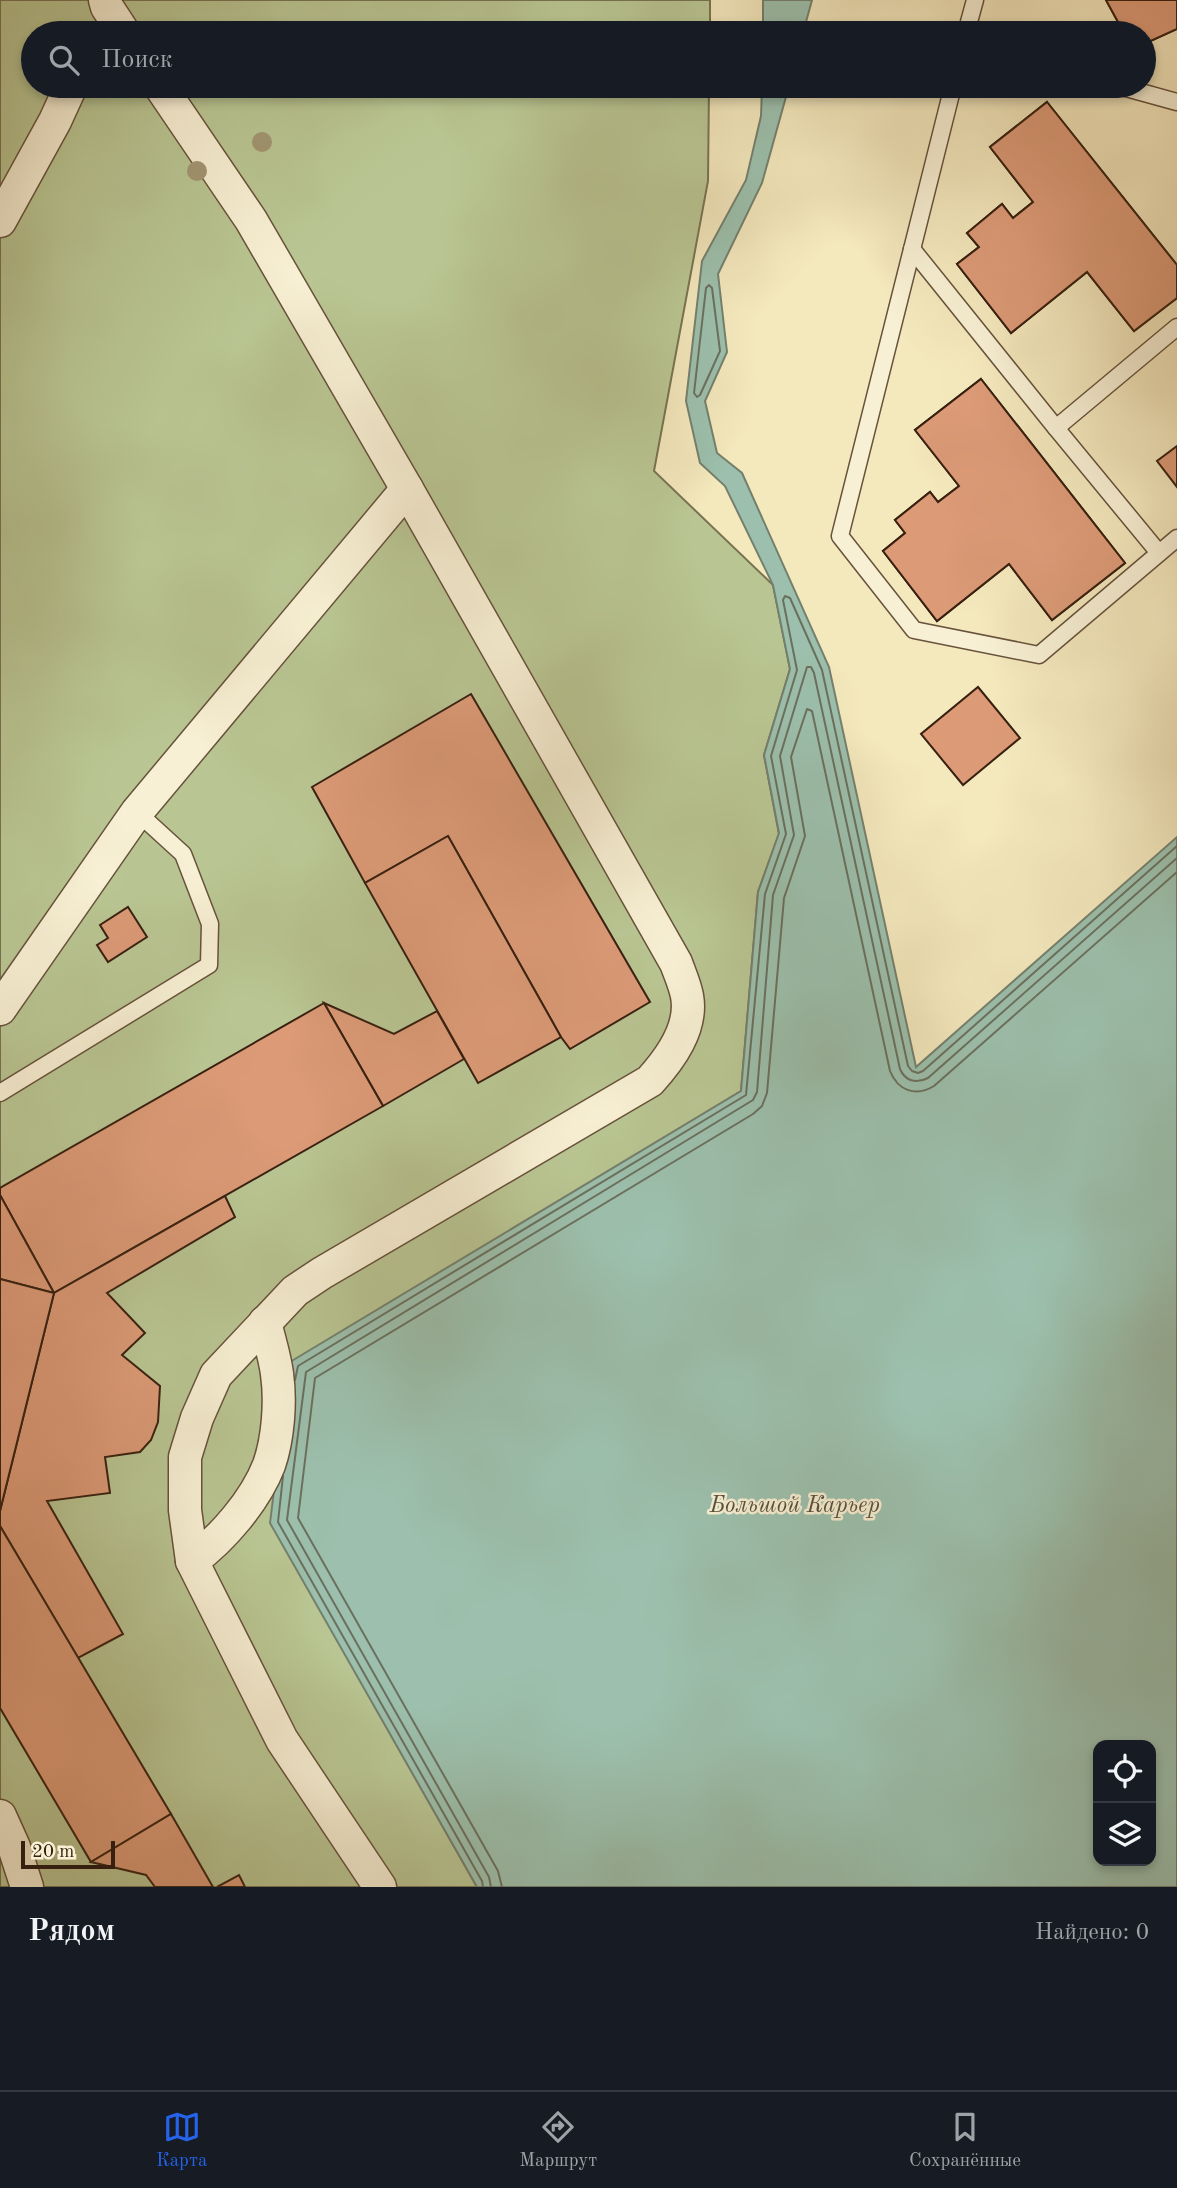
<!DOCTYPE html>
<html lang="ru">
<head>
<meta charset="utf-8">
<style>
  :root { --surface:#171b24; --page:#242831; --text:#f1f3f6; --muted:#9ea1a6; --line:#363941; --accent:#2563eb }
  body { margin:0; font-family:"Old Standard TT",serif; background:var(--page); color:var(--text) }
  .controls { position:absolute; right:21px; bottom:21px; display:grid; overflow:hidden; border-radius:14px; box-shadow:0 4px 10px #0003 }
  .controls button { width:63px; height:63px; display:grid; place-items:center; padding:0; border:0; border-bottom:2px solid var(--line); background:var(--surface); color:var(--text); font:35px sans-serif }
  .scale { position:absolute; left:21px; bottom:18px; width:94px; box-sizing:border-box; padding-left:7px; border:4px solid #382010; border-top:0; font-size:19px; line-height:24px; white-space:nowrap; color:#382010; -webkit-text-stroke:5px #f8f0d4; paint-order:stroke }
  .list { margin:0; padding:0; list-style:none }
  h2 { display:flex; justify-content:space-between; align-items:center; height:91px; margin:0; padding:0 28px; font-size:30px }
  h2 small { font-size:23px; font-weight:400; color:var(--muted) }
  .icon { flex:none; width:38px; height:38px; fill:none; stroke:currentColor; stroke-width:2; stroke-linecap:round; stroke-linejoin:round }
  .map { position:relative; flex:none; width:1177px; height:1887px; overflow:hidden }
  .search { position:absolute; background:var(--surface); box-shadow:0 4px 10px #0003; left:21px; right:21px; top:21px; height:77px; display:flex; align-items:center; gap:18px; box-sizing:border-box; padding:0 24px; border-radius:38px; color:var(--muted); font-size:26px }
  .sheet { height:203px; background:var(--surface) }
  nav { display:flex; justify-content:space-around; align-items:center; box-sizing:border-box; height:98px; border-top:2px solid var(--line); background:var(--surface); font-size:19px; color:var(--muted) }
  nav a { display:grid; justify-items:center; gap:4px }
  nav .on { color:var(--accent) }
  .map>svg:first-child { display:block }
  .green { fill:#b9c693; stroke:#787352; stroke-width:2 }
  .water { fill:#9cc0ad; stroke:#74806e; stroke-width:2; fill-rule:evenodd }
  .lines { fill:none; stroke-linecap:round; stroke-linejoin:round }
  .shore { stroke:#6a705e; stroke-width:2 }
  .building { fill:#dc9a77; stroke:#382010; stroke-width:2 }
  .service-casing { stroke:#67523b; stroke-width:19 }
  .minor-casing { stroke:#67523b; stroke-width:35 }
  .service { stroke:#f8f0d4; stroke-width:16 }
  .minor { stroke:#f8f0d4; stroke-width:32 }
  .tree { fill:#a29673 }
  .labels { text-anchor:middle; stroke-width:5; stroke-linejoin:round; paint-order:stroke }
  .water-label { font-size:23px; font-style:italic; fill:#56503f; stroke:#f8f0d4 }
</style>
</head>
<body>
<div class="map">
<svg width="1177" height="1887" viewBox="0 0 1177 1887">
  <rect width="100%" height="100%" fill="#f4e8bd"/>
  <filter id="stains"><feTurbulence type="fractalNoise" baseFrequency=".00286" numOctaves="4"/><feColorMatrix values="0 0 0 0 .2 0 0 0 0 .09 0 0 0 0 .02 0 0 0 .5 -.17"/></filter>
  <radialGradient id="worn" r=".72"><stop offset=".6" stop-color="#630" stop-opacity="0"/><stop offset="1" stop-color="#630" stop-opacity=".3"/></radialGradient>
  <path class="green" d="M0,0H710V33H33V86H709L708,181L654,471L773,585L790,669L764,755L779,834L758,892L741,1091L290,1363L271,1523L477,1887H0Z"/>
  <g class="water">
    <path d="M763,0H812L803,33H763Z"/>
    <path d="M762,86H789L762,183L718,274L727,352L705,401L717,453L742,473L829,667L916,1067L1177,837V1887H477L270,1523L290,1362L741,1091L758,892L779,833L764,755L790,669L773,585L725,486L700,463L686,401L702,261L746,180L761,116ZM1098,1745H1151V1861H1098Z"/>
  </g>
  <g class="lines">
    <g class="shore">
      <path d="M709,285L712,288L720,351L700,395L697,397L694,393L706,288Z"/>
      <path d="M295,1380L298,1366L746,1095L765,894L786,834L771,756L797,670L783,600L785,596L790,598L822,670L908,1066L912,1071L918,1073L923,1071L1177,846"/>
      <path d="M283,1476L278,1522L482,1881L483,1887"/>
      <path d="M491,1887L489,1877L287,1520L306,1372L753,1100L757,1092L773,895L794,835L780,756L807,667H811L814,673L900,1069C905,1081 916,1084 928,1078L1177,858"/>
      <path d="M502,1887L498,1871L298,1518L315,1378L753,1114L762,1106L767,1093L784,898L805,836L791,757L807,709L812,711L890,1071C898,1091 916,1097 934,1086L1177,872"/>
    </g>
  </g>
  <g class="building">
    <path d="M1106,0H1177V29L1144,44V33H1124Z"/>
    <path d="M1106,0H1177V29L1144,44V33H1124Z"/>
    <path d="M1047,102L1177,265V298L1134,331L1087,272L1011,333L957,264L979,247L967,233L1002,204L1013,218L1033,202L990,147Z"/>
    <path d="M1047,102L1177,265V298L1134,331L1087,272L1011,333L957,264L979,247L967,233L1002,204L1013,218L1033,202L990,147Z"/>
    <path d="M981,379L1125,563L1052,620L1009,564L937,621L883,551L905,533L895,520L930,492L938,502L959,486L915,430Z"/>
    <path d="M981,379L1125,563L1052,620L1009,564L937,621L883,551L905,533L895,520L930,492L938,502L959,486L915,430Z"/>
    <path d="M1177,446V487L1157,461Z"/>
    <path d="M978,687L1020,738L963,785L921,734Z"/>
    <path d="M471,694L650,1002L570,1049L561,1037L448,836L365,883L312,787Z"/>
    <path d="M448,836L561,1037L478,1083L365,883Z"/>
    <path d="M128,907L147,937L108,962L97,945L108,938L100,925Z"/>
    <path d="M324,1003L394,1034L437,1011L464,1059L383,1106Z"/>
    <path d="M324,1003L383,1106L54,1293L0,1195V1188Z"/>
    <path d="M0,1195L54,1293L0,1279Z"/>
    <path d="M225,1196L235,1217L107,1293L145,1333L122,1355L160,1386L158,1422L151,1440L140,1452L105,1457L110,1493L47,1501L123,1634L78,1658L0,1526V1511L54,1293Z"/>
    <path d="M0,1279L54,1293L0,1511Z"/>
    <path d="M0,1526L171,1814L91,1862L0,1708Z"/>
    <path d="M171,1814L213,1887H155L146,1875L91,1862Z"/>
    <path d="M239,1875L245,1887H217Z"/>
  </g>
  <g class="lines">
    <g class="service-casing">
      <g id="service">
        <path d="M966,33L975,0"/>
        <path d="M953,86L840,536L914,630L1039,655L1177,538"/>
        <path d="M1119,86L1177,102"/>
        <path d="M912,249L1056,428L1177,327"/>
        <path d="M1056,428L1159,553"/>
        <path d="M0,1093L209,965L210,924L183,854L137,812"/>
      </g>
    </g>
    <g class="minor-casing">
      <g id="minor">
        <path d="M105,0L107,7L124,33"/>
        <path d="M160,86L251,220L407,489L676,963C680,974 685,985 687,996C693,1028 670,1059 650,1081L322,1273L295,1291L216,1375L197,1418L185,1457V1510L192,1561L282,1740L380,1887"/>
        <path d="M0,221L55,121L71,86"/>
        <path d="M0,1009L137,812L407,489"/>
        <path d="M192,1561C222,1539 255,1501 269,1465C278,1439 281,1402 277,1374C275,1357 269,1339 265,1322"/>
        <path d="M0,1816L14,1847L27,1887"/>
      </g>
    </g>
    <use href="#service" class="service"/>
    <use href="#minor" class="minor"/>
  </g>
  <g class="tree">
    <circle cx="262" cy="142" r="10"/>
    <circle cx="197" cy="171" r="10"/>
  </g>
  <g class="labels">
    <g class="water-label">
      <text x="795" y="1512">Большой Карьер</text>
    </g>
  </g>
  <rect width="100%" height="100%" filter="url(#stains)"/>
  <rect width="100%" height="100%" fill="url(#worn)"/>
</svg>
<div class="controls">
<button><svg class="icon" aria-label="locate" viewBox="0 0 24 24"><circle cx="12" cy="12" r="6"/><path d="M12 2v4M12 18v4M2 12h4M18 12h4"/></svg></button>
<button><svg class="icon" aria-label="layers" viewBox="0 0 24 24"><path d="M12 4l9 5-9 5-9-5zM3 14l9 5 9-5"/></svg></button>
</div>
<div class="scale">20 m</div>
<div class="search"><svg class="icon" aria-label="search" viewBox="0 0 24 24"><circle cx="10" cy="10" r="6"/><path d="M15 15l6 6"/></svg>Поиск</div>
</div>
<section class="sheet">
<h2>Рядом<small>Найдено: 0</small></h2>
<ul class="list">
</ul>
</section>
<nav>
<a class="on"><svg class="icon" aria-label="map" viewBox="0 0 24 24"><path d="M3 6l6-2 6 2 6-2v14l-6 2-6-2-6 2zM9 4v14M15 6v14"/></svg>Карта</a>
<a><svg class="icon" aria-label="directions" viewBox="0 0 24 24"><path d="M12 3l9 9-9 9-9-9zM9 14v-3h6M13 9l2 2-2 2"/></svg>Маршрут</a>
<a><svg class="icon" aria-label="saved" viewBox="0 0 24 24"><path d="M7 4h10v16l-5-4-5 4z"/></svg>Сохранённые</a>
</nav>
</body>
</html>
